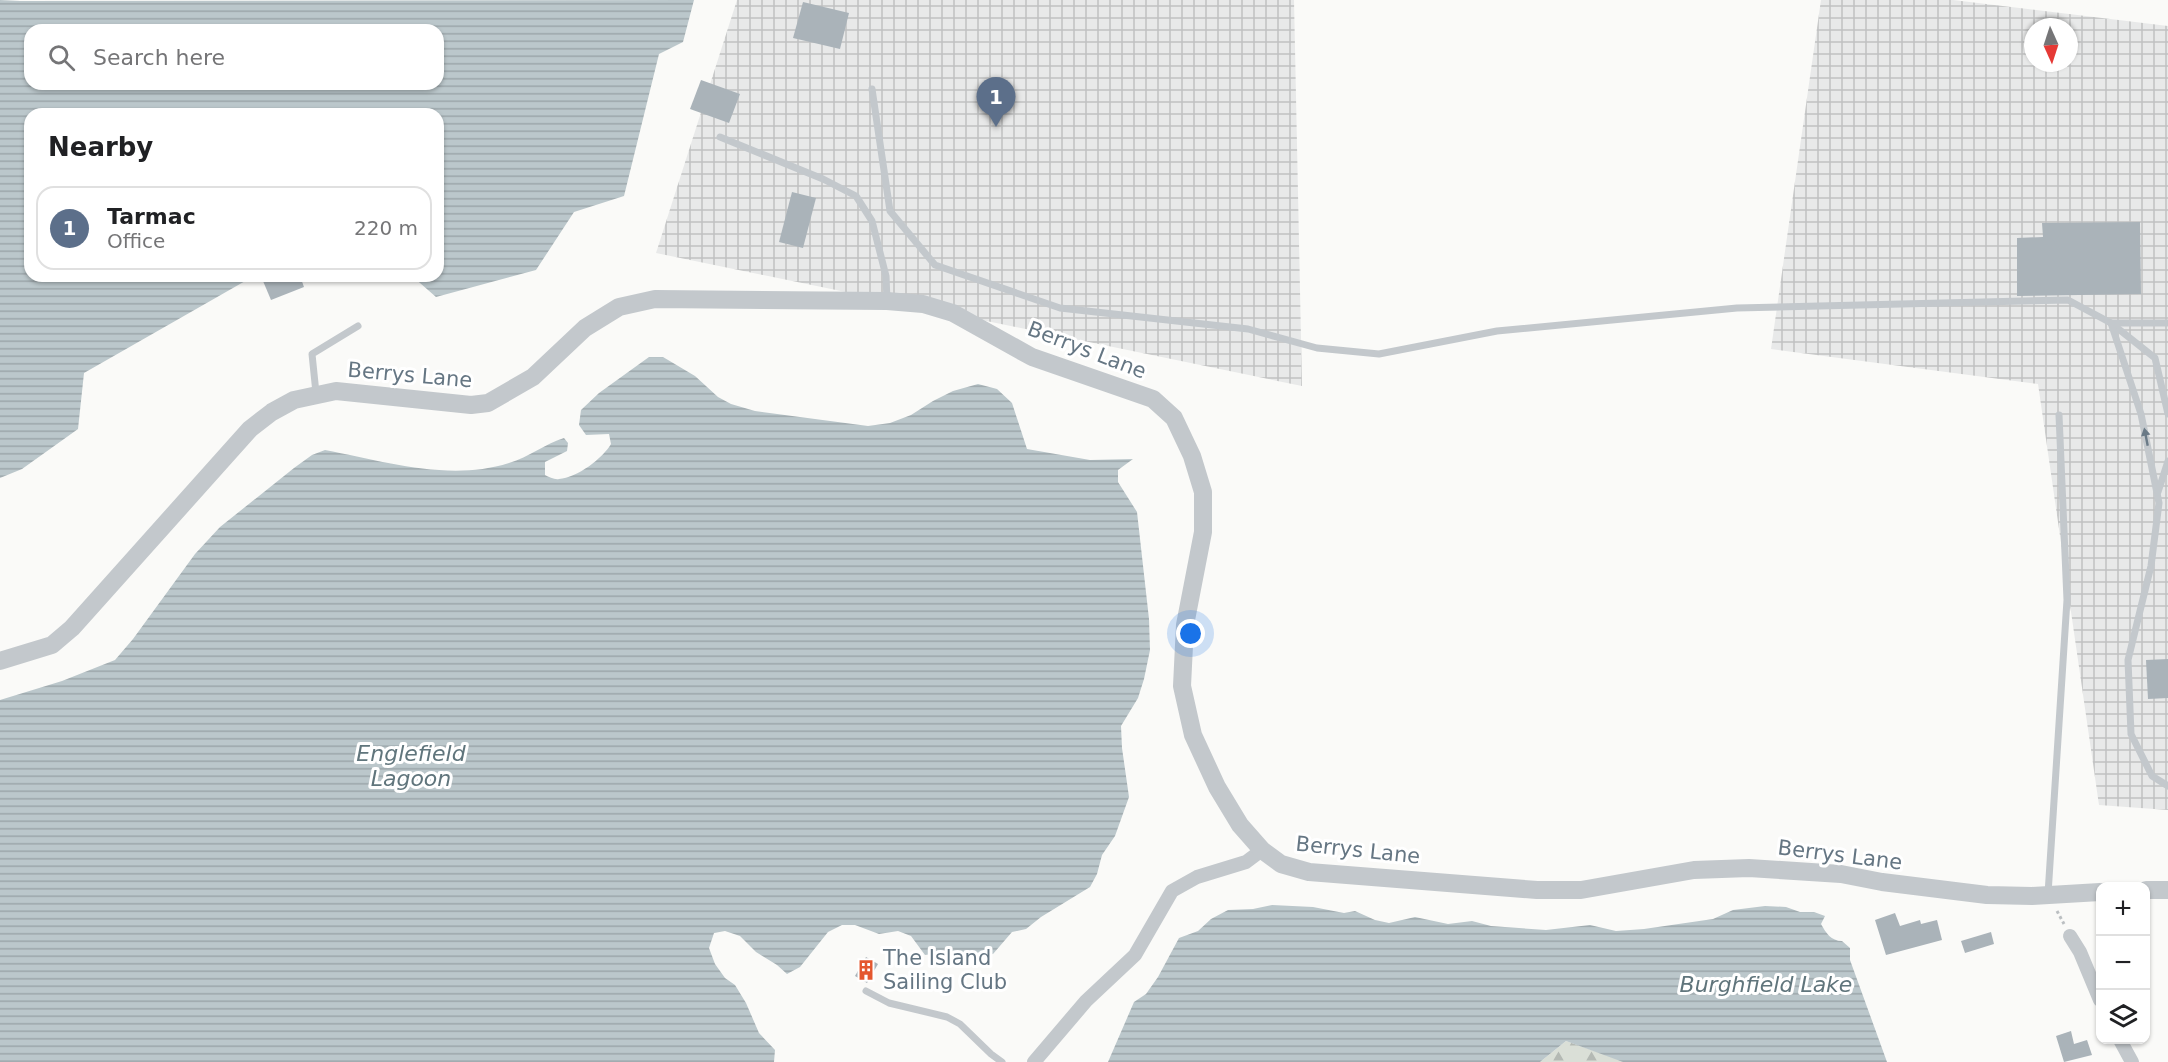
<!DOCTYPE html>
<html lang="en">
<head>
<meta charset="utf-8">
<style>
  :root { --surface:#fff; --page:#f6f6f6; --text:#202124; --muted:#757577; --line:#e0e0e0; --accent:#0b8043 }
  body { margin:0; font-family:"DejaVu Sans",sans-serif; background:var(--page); color:var(--text) }
  .controls { position:absolute; right:18px; bottom:18px; display:grid; overflow:hidden; border-radius:12px; box-shadow:0 2px 4px #0004 }
  .controls button { width:54px; height:54px; display:grid; place-items:center; padding:0; border:0; border-bottom:2px solid var(--line); background:var(--surface); color:var(--text); font:30px sans-serif }
  .compass { position:absolute; left:2024px; top:18px; width:54px; height:54px; border-radius:50%; background:var(--surface); box-shadow:0 2px 4px #0004; rotate:177deg }
  .you { position:absolute; left:1191px; top:634px; width:21px; height:21px; margin:-15px; border:4px solid #fff; border-radius:50%; background:#1a73e8; box-shadow:0 0 0 9px #1a73e833 }
  .badge { display:grid; place-items:center; width:39px; height:39px; border-radius:50%; background:var(--accent); color:#fff; font-size:20px; font-weight:700 }
  .pin { position:absolute; translate:-50% -50px; filter:drop-shadow(0 2px 3px #0008) }
  .pin::after { content:''; position:absolute; top:32px; width:21px; height:18px; background:inherit; clip-path:polygon(0 0,100% 0,50% 100%) }
  .list { margin:0; padding:0; list-style:none }
  h2 { display:flex; justify-content:space-between; align-items:center; height:78px; margin:0; padding:0 24px; font-size:26px }
  h2 small { font-size:20px; font-weight:400; color:var(--muted) }
  .list li { display:grid; grid-template-columns:39px 1fr auto; gap:18px; align-items:center; box-sizing:border-box; height:84px; margin:0 12px 12px; padding:0 12px; border:2px solid var(--line); border-radius:18px }
  .list b { display:block; font-size:22px; white-space:nowrap }
  .list p { margin:0; font-size:20px; white-space:nowrap; color:var(--muted) }
  .list em { font-size:20px; font-style:normal; color:var(--muted) }
  .icon { flex:none; width:33px; height:33px; fill:none; stroke:currentColor; stroke-width:2; stroke-linecap:round; stroke-linejoin:round }
  .map { position:relative; flex:none; width:2168px; height:1062px; overflow:hidden }
  .search { position:absolute; background:var(--surface); box-shadow:0 2px 4px #0004; left:24px; top:24px; width:420px; height:66px; display:flex; align-items:center; gap:15px; box-sizing:border-box; padding:0 21px; border-radius:18px; color:var(--muted); font-size:22px }
  .panel { position:absolute; background:var(--surface); box-shadow:0 2px 4px #0004; left:24px; top:108px; width:420px; height:174px; border-radius:18px }
  .map>svg:first-child { display:block }
  .industrial { fill:url(#industrial-grid); fill-rule:evenodd }
  .forest { fill:url(#forest-firs) }
  .water { fill:url(#water-rules); fill-rule:evenodd }
  .building { fill:#aab3b9 }
  .lines { fill:none; stroke-linecap:round; stroke-linejoin:round }
  .path { stroke:#bbbfc2; stroke-width:3; stroke-dasharray:3 3; stroke-linecap:butt }
  .service { stroke:#c3c8cc; stroke-width:7 }
  .minor { stroke:#c3c8cc; stroke-width:14 }
  .tertiary { stroke:#c3c8cc; stroke-width:18 }
  .oneway { fill:#6a7a87 }
  .labels { text-anchor:middle; stroke-width:6; stroke-linejoin:round; paint-order:stroke }
  .street-label { font-size:21px; fill:#657683; stroke:#fff }
  .poi-label { font-size:21px; fill:#657683; stroke:#fff; text-anchor:start }
  .water-label { font-size:22px; font-style:italic; fill:#60757c; stroke:#fff }
</style>
</head>
<body>
<div class="map">
<svg width="2168" height="1062" viewBox="0 0 2168 1062">
  <defs>
    <pattern id="industrial-grid" width="8" height="8" patternUnits="userSpaceOnUse" patternTransform="scale(1.5)"><rect width="8" height="8" fill="#e8e9e9"/><path d="M0 4h8M4 0v8" fill="none" stroke="#c0c1c2"/></pattern>
    <pattern id="forest-firs" width="22" height="20" patternUnits="userSpaceOnUse" patternTransform="scale(1.5)"><rect width="22" height="20" fill="#dadfd7"/><path d="M5 1l3.5 6h-7zM16 11l3.5 6h-7z" fill="#b4b9b4"/></pattern>
    <pattern id="water-rules" width="6" height="5" patternUnits="userSpaceOnUse" patternTransform="scale(1.5)"><rect width="6" height="5" fill="#bbc7cb"/><path d="M0 2.5h6" fill="none" stroke="#9ca6aa"/></pattern>
  </defs>
  <rect width="100%" height="100%" fill="#fafaf8"/>
  <g class="industrial">
    <path d="M737,0H1294L1302,386L656,253Z"/>
    <path d="M1821,0H1953L2168,26V810L2099,805L2038,384L1771,349ZM2033,27H2069V63H2033Z"/>
  </g>
  <path class="forest" d="M1566,1041L1623,1061V1062H1540Z"/>
  <g class="water">
    <path d="M0,0L20,1L694,0L683,42L659,54L624,196L574,212L536,270L436,297L412,276H438V114H30V276H254L84,373L78,429L22,469L0,478ZM30,30H438V84H30Z"/>
    <path d="M649,357H663L695,376L718,397L731,404L755,411L868,426L890,423L911,415L933,401L953,391L978,384L997,389L1012,403L1027,449L1090,460L1133,459L1118,470V482L1137,512L1149,619L1150,650L1144,679L1138,698L1121,726L1122,748L1129,797L1115,836L1102,855L1097,874L1090,887L1041,917L1026,929L1012,932L993,954L974,957L940,953L925,955L911,936L898,931L879,934L855,925H842L828,932L800,967L787,974L777,965L756,952L740,936L725,931L714,933L709,948L715,964L725,978L735,985L746,1003L759,1033L775,1050L774,1062H0V700L62,681L115,660L133,639L195,554L220,527L294,468L312,455L325,450C384,461 449,482 509,463C529,457 545,444 564,438L568,443L567,451L545,462V475C549,477 555,480 559,479C577,478 603,458 611,444L609,434L586,435L579,425L581,410L599,393Z"/>
    <path d="M1272,905L1313,907L1344,913L1355,911L1375,920L1389,923L1415,917L1448,924L1472,921L1491,926L1546,930L1590,925L1616,931L1644,929L1713,919L1733,910L1765,906L1786,907L1800,912H1814L1825,916L1821,924C1826,933 1831,941 1842,941L1850,948V960L1887,1062H1623L1566,1041L1540,1062H1108L1134,1002L1146,994L1158,977L1179,938L1198,931L1211,919L1228,910L1253,909Z"/>
  </g>
  <g class="building">
    <path d="M803,2L849,13L840,49L793,38Z"/>
    <path d="M701,80L740,94L729,123L690,109Z"/>
    <path d="M792,192L816,198L803,248L779,242Z"/>
    <path d="M2140,222L2141,294L2017,296V238L2043,237L2042,223Z"/>
    <path d="M275,276H300L304,287L271,300L263,281Z"/>
    <path d="M2168,659V698L2148,699L2146,660Z"/>
    <path d="M1895,913L1900,926L1920,920L1921,924L1937,920L1942,940L1886,955L1875,920Z"/>
    <path d="M1991,932L1994,944L1965,953L1961,941Z"/>
    <path d="M866,957L878,964L867,983L855,976Z"/>
    <path d="M2071,1031L2074,1044L2087,1040L2092,1055L2064,1062L2056,1036Z"/>
  </g>
  <g class="lines">
    <path class="path" d="M2057,911L2064,924"/>
    <g class="service">
      <path d="M872,89L890,211L935,265L1060,308L1248,329L1317,348L1379,354L1497,331L1737,308L2068,300L2111,323L2155,358L2168,414"/>
      <path d="M720,137L823,179L856,196L872,221L886,276L887,301"/>
      <path d="M2111,323L2141,414L2159,503L2151,566L2128,660L2131,734L2152,776L2168,786"/>
      <path d="M2111,323H2168"/>
      <path d="M316,393L312,354L358,326"/>
      <path d="M2158,492L2168,461"/>
      <path d="M2048,894L2067,600L2059,415"/>
      <path d="M866,991L889,1003L947,1017L960,1024L991,1054L1002,1062"/>
    </g>
    <g class="minor">
      <path d="M2070,936L2080,952L2100,1000"/>
      <path d="M2120,1040L2132,1062"/>
      <path d="M1034,1062L1086,1001L1135,955L1172,891L1197,877L1246,862L1262,850"/>
    </g>
    <g class="tertiary">
      <path d="M0,661L52,645L72,628L250,429L272,412L294,400L336,391L471,405L488,403L533,377L585,328L619,307L655,299L887,301L923,304L953,313L1032,357L1153,399L1174,418L1192,456L1203,492V532L1185,625L1182,686L1193,735L1217,787L1240,825L1262,850L1281,864L1309,872L1537,890H1581L1694,870L1749,868L1841,874L1882,882L1987,895L2032,896L2100,892"/>
      <path d="M2146,890H2168"/>
    </g>
  </g>
  <defs><path id="oneway-solid" d="M-6-.8H1V-3.2L6.5 0L1 3.2V.8H-6Z" transform="scale(1.5)"/></defs>
  <use class="oneway" href="#oneway-solid" transform="translate(2146 437) rotate(-101)"/>
  <defs>
    <g id="building-bare" transform="scale(1.62)"><path d="M-4-6H4V6H1V3H-1V6H-4ZM-2.5-4.3h1.7v1.8h-1.7ZM.8-4.3h1.7v1.8H.8ZM-2.5-1h1.7V.8h-1.7ZM.8-1h1.7V.8H.8Z" fill="#e4572e" stroke="#fff" stroke-width="2.5" paint-order="stroke"/></g>
  </defs>
  <g fill-rule="evenodd">
    <use href="#building-bare" x="866" y="970"/>
  </g>
  <g class="labels">
    <g class="street-label">
      <text transform="translate(1087 350) rotate(21)" y="7">Berrys Lane</text>
      <text transform="translate(410 375) rotate(5)" y="7">Berrys Lane</text>
      <text transform="translate(1358 850) rotate(6)" y="7">Berrys Lane</text>
      <text transform="translate(1840 855) rotate(7)" y="7">Berrys Lane</text>
    </g>
    <g class="poi-label">
      <text x="883" y="965">The Island<tspan x="883" dy="24">Sailing Club</tspan></text>
    </g>
    <g class="water-label">
      <text x="411" y="761">Englefield<tspan x="411" dy="25">Lagoon</tspan></text>
      <text x="1766" y="992">Burghfield Lake</text>
    </g>
  </g>
</svg>
<div class="controls">
<button>+</button>
<button>−</button>
<button><svg class="icon" aria-label="layers" viewBox="0 0 24 24"><path d="M12 4l9 5-9 5-9-5zM3 14l9 5 9-5"/></svg></button>
</div>
<svg class="compass" viewBox="-18 -18 36 36"><path d="M0-13l5 13h-10z" fill="#e53935"/><path d="M0 13l5-13h-10z" fill="#757577"/></svg>
<div class="you"></div>
<div class="pin badge" style="left:996px;top:127px;background:#5c6f8a">1</div>
<div class="search"><svg class="icon" aria-label="search" viewBox="0 0 24 24"><circle cx="10" cy="10" r="6"/><path d="M15 15l6 6"/></svg>Search here</div>
<section class="panel">
<h2>Nearby<small></small></h2>
<ul class="list">
<li><span class="badge" style="background:#5c6f8a">1</span><div><b>Tarmac</b><p>Office</p></div><em>220 m</em></li>
</ul>
</section>
</div>
</body>
</html>
